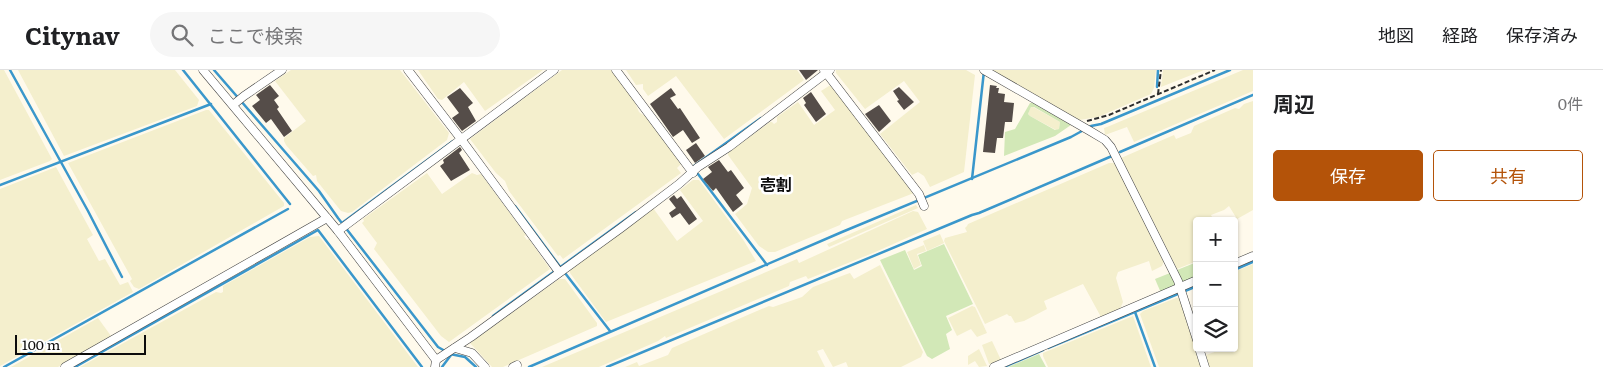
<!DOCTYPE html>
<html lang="ja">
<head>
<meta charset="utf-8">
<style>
  :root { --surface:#fff; --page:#f6f6f6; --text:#202124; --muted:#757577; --line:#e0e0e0; --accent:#b45309 }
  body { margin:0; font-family:Literata,"Noto Sans JP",serif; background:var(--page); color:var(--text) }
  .controls { position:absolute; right:15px; bottom:15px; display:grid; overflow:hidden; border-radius:5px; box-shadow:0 1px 4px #0004 }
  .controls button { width:45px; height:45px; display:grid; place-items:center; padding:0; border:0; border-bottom:1px solid var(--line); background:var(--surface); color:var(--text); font:25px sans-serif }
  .scale { position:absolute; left:15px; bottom:12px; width:131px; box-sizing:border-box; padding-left:5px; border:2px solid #0c0c0c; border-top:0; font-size:14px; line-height:18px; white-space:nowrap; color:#0c0c0c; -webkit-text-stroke:4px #fff; paint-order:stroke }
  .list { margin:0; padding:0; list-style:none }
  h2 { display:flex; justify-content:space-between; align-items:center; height:65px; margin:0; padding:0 20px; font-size:21px }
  h2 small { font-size:16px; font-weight:400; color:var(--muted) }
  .actions { display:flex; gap:10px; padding:15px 20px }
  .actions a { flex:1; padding:11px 0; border:1px solid var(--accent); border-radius:5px; text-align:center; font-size:18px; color:var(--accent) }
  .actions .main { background:var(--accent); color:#fff }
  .icon { flex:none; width:28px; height:28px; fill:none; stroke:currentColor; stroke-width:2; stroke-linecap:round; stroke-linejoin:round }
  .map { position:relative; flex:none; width:1253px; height:297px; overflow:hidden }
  header { display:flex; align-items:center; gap:30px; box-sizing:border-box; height:70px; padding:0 25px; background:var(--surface); border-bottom:1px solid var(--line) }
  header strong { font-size:24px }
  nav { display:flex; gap:28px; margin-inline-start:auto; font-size:18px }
  .search { width:350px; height:45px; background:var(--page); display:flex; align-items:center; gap:12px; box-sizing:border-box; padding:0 18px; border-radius:28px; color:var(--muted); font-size:19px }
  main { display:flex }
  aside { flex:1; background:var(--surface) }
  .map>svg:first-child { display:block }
  .farmland { fill:#f4efcd }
  .green { fill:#d2e8b7; fill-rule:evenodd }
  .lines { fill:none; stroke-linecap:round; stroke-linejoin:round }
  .stream { stroke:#3a97cb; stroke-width:2.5 }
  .building { fill:#554d49 }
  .street-casing { stroke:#3f3f3f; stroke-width:9 }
  .path { stroke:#2e2e2e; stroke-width:2; stroke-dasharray:5 2.5; stroke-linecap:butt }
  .street { stroke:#fff; stroke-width:8 }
  .labels { text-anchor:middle; stroke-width:5; stroke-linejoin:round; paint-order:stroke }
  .neighbourhood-label { font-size:16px; font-weight:bold; fill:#0c0c0c; stroke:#fff }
</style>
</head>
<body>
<header>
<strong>Citynav</strong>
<div class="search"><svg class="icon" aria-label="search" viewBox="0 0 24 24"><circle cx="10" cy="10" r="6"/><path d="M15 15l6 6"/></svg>ここで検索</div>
<nav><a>地図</a><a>経路</a><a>保存済み</a></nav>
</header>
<main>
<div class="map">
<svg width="1253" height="297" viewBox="0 0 1253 297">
  <rect width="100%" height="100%" fill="#fffaec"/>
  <g class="farmland">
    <path d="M0,0H4L52,89L50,91L0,110Z"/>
    <path d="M18,0H175L199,30L197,36L64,86Z"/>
    <path d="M291,0H400L449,63L447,70L352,142L348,143L341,141L317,111L316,105L313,106L286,75L284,71V68L306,51L275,11Z"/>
    <path d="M418,0H543L485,41L464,12L442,30L438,29Z"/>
    <path d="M562,0H611L634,30L639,42L646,47L681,94L677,98L681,103L563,189L560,185L558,186L509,121L505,111L496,103L470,69Z"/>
    <path d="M626,0H797L804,10L724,69L676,6L648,26L643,19V14L636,15Z"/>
    <path d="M836,0H966L975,5L964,102L930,117L924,106L918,102L912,105L880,64L920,32L904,11L865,39L836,3Z"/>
    <path d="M992,0H1156L1154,18L1151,24L1098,47L1079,50Z"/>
    <path d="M1163,0H1204L1161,17Z"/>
    <path d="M1243,0H1253V21L1134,72L1127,57L1105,65L1104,58L1107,57Z"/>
    <path d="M832,14L914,123L842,151L840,155L775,182H768L759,176L735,144L747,134L752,118L728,85V83L770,52H772L774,54L777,52V47L798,32L814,55L835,40L821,21Z"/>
    <path d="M1253,31V140L1237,149L1229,136L1224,140L1211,145L1214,151H1197V191L1177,199L1121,88L1174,65L1176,69L1191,63L1194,56L1235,38L1239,39L1244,34Z"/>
    <path d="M1031,37H1033L1060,52L1059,59L1056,60L1030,46L1028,44Z"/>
    <path d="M206,40H209L284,133V136L139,219L134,217L130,211L132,209L68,93Z"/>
    <path d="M1109,93H1114L1117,95L1164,191L1162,196L1152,201L1149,191L1118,202L1116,208L1123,232L1120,239L1101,247L1083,214L1044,231L1047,239L1024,251L1015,253L1011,246H1009L1007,244L985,254L944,171L945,168L967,162L965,158L967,156L968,154Z"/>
    <path d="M56,97L93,165L87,169L99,191L105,189L120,215L128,212L133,222L0,296V119Z"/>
    <path d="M427,103L442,124L472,103L477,105L481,104L526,165L524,166L527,170L529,169L550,199L449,272L441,266L374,179L377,173L362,153L364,151L363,149Z"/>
    <path d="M693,110H699L744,171L756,191L606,252L570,203V200L653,138L677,171L703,151L680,120Z"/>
    <path d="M916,135L918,138L829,177L827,174Z"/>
    <path d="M913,141L918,142L927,159L873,183L808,209L806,206L790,212L789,216L666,268L665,266L658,271L599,297H542L797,189L799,193Z"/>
    <path d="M940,164L944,173L927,181L923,171Z"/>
    <path d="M319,166L418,297H80L216,222L221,223L223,222V216L310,167Z"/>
    <path d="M924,175L926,181L917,184L921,195L914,199L907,182Z"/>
    <path d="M1253,194V297H1209L1206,285L1226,278H1234V202Z"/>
    <path d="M880,195L923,282L921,287L901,297H848L846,292L833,297L823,279L817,281L825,297H625L637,292L639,296L668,285L672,278L750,244L769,236L773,237L802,227L813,217L847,204L850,203L854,209Z"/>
    <path d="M559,209H565L597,253V256L503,297H492L470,273Z"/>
    <path d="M1176,228H1180L1201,297H1159L1140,244L1143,241Z"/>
    <path d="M972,236L975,237L987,263L977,267L971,259L957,266L948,248Z"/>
    <path d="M1133,246L1151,297H1048L1043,286V283Z"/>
    <path d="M98,248L111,266L58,297H11Z"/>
    <path d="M992,271L1001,290L989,294L982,275Z"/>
    <path d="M979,279L987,296L979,297L975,291L968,295V286Z"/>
  </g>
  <g class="green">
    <path d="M1030,33H1034L1071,55L1055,66L1004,86L1005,62L1015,59ZM1031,37H1034L1060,52L1059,59L1055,60L1030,46L1028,44Z"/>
    <path d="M944,174L973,234L946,246L952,260L946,264L950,279L932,289L927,286L880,190L905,180L914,200L922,196L918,185Z"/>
    <path d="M1197,192V207L1183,213L1177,200Z"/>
    <path d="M1170,203L1176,216L1161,223L1155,209Z"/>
    <path d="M1039,284L1046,297H1008Z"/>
  </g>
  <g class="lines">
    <g class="stream">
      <path d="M10,0L88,141L122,207"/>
      <path d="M183,0L290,134"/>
      <path d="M214,0L319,121L338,148L438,277L445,281"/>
      <path d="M1157,17L1158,0"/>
      <path d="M1120,82L1253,25"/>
      <path d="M691,98L761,48"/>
      <path d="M698,104L767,195"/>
      <path d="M972,109L984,1"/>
      <path d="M0,115L211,34"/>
      <path d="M515,136L561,198"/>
      <path d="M342,153L453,71"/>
      <path d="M1234,200L1253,192"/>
      <path d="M565,203L610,261"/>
      <path d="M1135,242L1155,297"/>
      <path d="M493,246L636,142"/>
      <path d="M1048,278L1197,216"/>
      <path d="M450,284L465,287L476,297"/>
      <path d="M4,297L288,139"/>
      <path d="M75,297L318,160L422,297"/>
      <path d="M442,297L451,285"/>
      <path d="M529,297L842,162L1071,67L1091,56L1101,54L1230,0"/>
      <path d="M607,297L972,145L979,143L1112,86"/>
      <path d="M1004,297L1043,280"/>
    </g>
  </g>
  <g class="building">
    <path d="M799,0H818L806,10Z"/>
    <path d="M270,15L279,26L274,30L279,37L277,39L292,61L284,67L271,49L266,53L252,36L260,30L256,25Z"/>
    <path d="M990,15L997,16L996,18H999L998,23L1005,24L1004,32L1014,33L1012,52H1005L1003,68H997L995,83L983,82Z"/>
    <path d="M899,17L914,32L904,40L897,31L899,30L893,21Z"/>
    <path d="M460,18L473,33L468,37L476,51L462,61L452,48L459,43L447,27Z"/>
    <path d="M671,18L676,25L670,28L678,39L680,38L700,68L692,73L683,60L673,67L650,34Z"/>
    <path d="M811,22L826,44L816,52L804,35L806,33L803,28Z"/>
    <path d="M879,35L891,51L879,62L865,44Z"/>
    <path d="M696,73L705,86L695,93L686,80Z"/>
    <path d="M460,77L462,80L459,83L470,100L451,111L440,96L444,93L443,90Z"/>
    <path d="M719,90L728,102L731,100L744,118L736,125L743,134L733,142L716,118L713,121L703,109L712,102L708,97Z"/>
    <path d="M674,125L677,129L681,126L697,149L689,155L680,143L672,148L669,143L676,138L669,129Z"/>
  </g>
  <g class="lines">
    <g class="street-casing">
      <g id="street">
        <path d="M203,0L338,161L436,290L435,297"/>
        <path d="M408,0L461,69L559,202"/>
        <path d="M616,0L693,103"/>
        <path d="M824,0L919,124L924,136"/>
        <path d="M984,0L1090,61L1105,70L1111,77L1178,211L1197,270"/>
        <path d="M233,35L244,26L282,0"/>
        <path d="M338,161L554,0"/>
        <path d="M1234,194L1253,186"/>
        <path d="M455,278L472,283L485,297"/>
        <path d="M1199,278L1205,297"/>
        <path d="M436,290L471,267L621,158L679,114L698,97L729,77L830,0"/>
        <path d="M65,297L327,148"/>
        <path d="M513,297L517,295"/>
        <path d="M994,297L1197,210"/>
      </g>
    </g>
    <g class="path">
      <path d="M1158,24L1161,0"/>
      <path d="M1087,51L1109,45L1215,0"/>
    </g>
    <use href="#street" class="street"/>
  </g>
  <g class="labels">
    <g class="neighbourhood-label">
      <text x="776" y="121">壱割</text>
    </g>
  </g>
</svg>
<div class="controls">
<button>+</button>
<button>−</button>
<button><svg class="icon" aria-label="layers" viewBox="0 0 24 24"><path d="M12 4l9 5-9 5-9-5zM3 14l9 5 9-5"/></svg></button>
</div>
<div class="scale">100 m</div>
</div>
<aside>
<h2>周辺<small>0件</small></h2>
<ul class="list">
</ul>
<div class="actions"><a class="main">保存</a><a>共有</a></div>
</aside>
</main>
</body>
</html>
